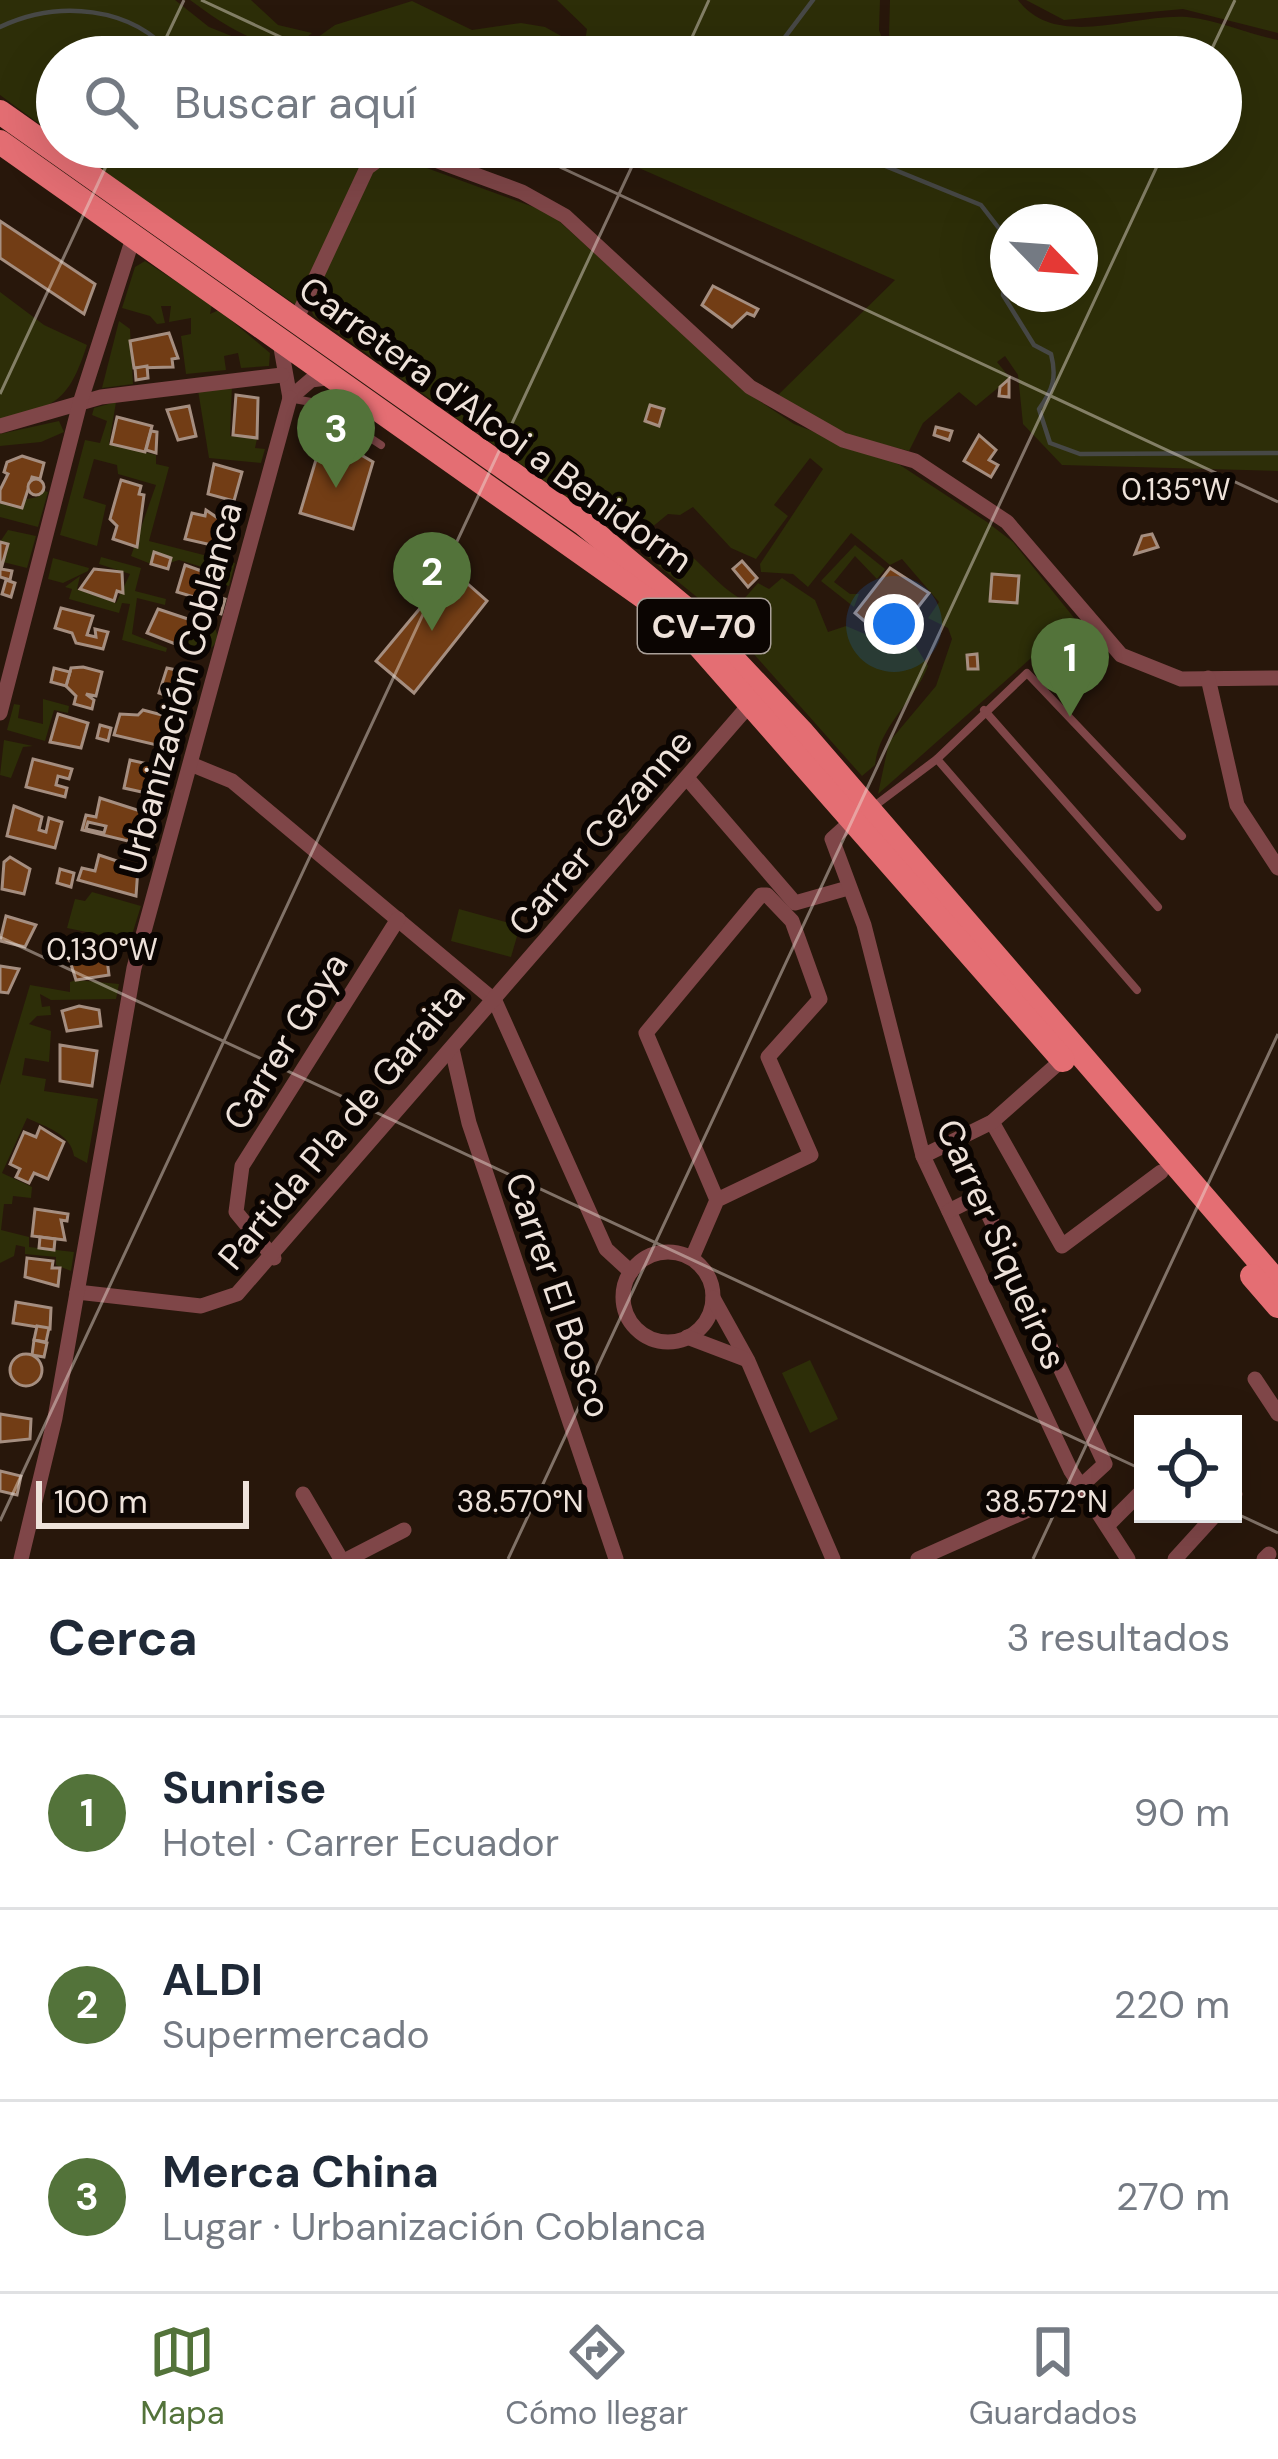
<!DOCTYPE html>
<html lang="es">
<head>
<meta charset="utf-8">
<style>
  :root { --surface:#fff; --page:#f6f6f7; --text:#1f2937; --muted:#747a83; --line:#e0e1e3; --accent:#53733a }
  body { margin:0; font-family:"DM Sans",sans-serif; background:var(--page); color:var(--text) }
  .controls { position:absolute; right:36px; bottom:36px; display:grid; overflow:hidden; border-radius:0px; box-shadow:0 12px 48px #0002 }
  .controls button { width:108px; height:108px; display:grid; place-items:center; padding:0; border:0; border-bottom:3px solid var(--line); background:var(--surface); color:var(--text); font:60px sans-serif }
  .compass { position:absolute; left:990px; top:204px; width:108px; height:108px; border-radius:50%; background:var(--surface); box-shadow:0 12px 48px #0002; rotate:115deg }
  .scale { position:absolute; left:36px; bottom:30px; width:213px; box-sizing:border-box; padding-left:12px; border:6px solid #eee2da; border-top:0; font-size:33px; line-height:42px; white-space:nowrap; color:#eee2da; -webkit-text-stroke:9px #0b0502; paint-order:stroke }
  .you { position:absolute; left:894px; top:624px; width:42px; height:42px; margin:-30px; border:9px solid #fff; border-radius:50%; background:#1a73e8; box-shadow:0 0 0 18px #1a73e833 }
  .badge { display:grid; place-items:center; width:78px; height:78px; border-radius:50%; background:var(--accent); color:#fff; font-size:39px; font-weight:700 }
  .pin { position:absolute; translate:-50% -99px; filter:drop-shadow(0 3px 6px #0008) }
  .pin::after { content:''; position:absolute; top:63px; width:42px; height:36px; background:inherit; clip-path:polygon(0 0,100% 0,50% 100%) }
  .list { margin:0; padding:0; list-style:none }
  h2 { display:flex; justify-content:space-between; align-items:center; height:156px; margin:0; padding:0 48px; font-size:51px }
  h2 small { font-size:39px; font-weight:400; color:var(--muted) }
  .list li { display:grid; grid-template-columns:78px 1fr auto; gap:36px; align-items:center; box-sizing:border-box; height:192px; padding:0 48px; border-top:3px solid var(--line) }
  .list b { display:block; font-size:45px; white-space:nowrap }
  .list p { margin:0; font-size:39px; white-space:nowrap; color:var(--muted) }
  .list em { font-size:39px; font-style:normal; color:var(--muted) }
  .icon { flex:none; width:66px; height:66px; fill:none; stroke:currentColor; stroke-width:2; stroke-linecap:round; stroke-linejoin:round }
  .map { position:relative; flex:none; width:1278px; height:1559px; overflow:hidden }
  .search { position:absolute; background:var(--surface); box-shadow:0 12px 48px #0002; left:36px; right:36px; top:36px; height:132px; display:flex; align-items:center; gap:30px; box-sizing:border-box; padding:0 42px; border-radius:66px; color:var(--muted); font-size:45px }
  .sheet { height:732px; background:var(--surface) }
  nav { display:flex; justify-content:space-around; align-items:center; box-sizing:border-box; height:168px; border-top:3px solid var(--line); background:var(--surface); font-size:33px; color:var(--muted) }
  nav a { display:grid; justify-items:center; gap:6px }
  nav .on { color:var(--accent) }
  .map>svg:first-child { display:block }
  .green { fill:#2d2e08; fill-rule:evenodd }
  .lines { fill:none; stroke-linecap:round; stroke-linejoin:round }
  .stream { stroke:#474846; stroke-width:4.5 }
  .building { fill:#723d15; stroke:#a58e80; stroke-width:3; fill-rule:evenodd }
  .service { stroke:#7f4648; stroke-width:8 }
  .minor { stroke:#7f4648; stroke-width:15 }
  .primary { stroke:#e46e73; stroke-width:24 }
  .ticks { fill:none; stroke:#eee2da; stroke-width:3; stroke-opacity:0.45 }
  .labels { text-anchor:middle; stroke-width:12; stroke-linejoin:round; paint-order:stroke }
  .shield { fill:#0b0502; stroke:#aaa099; stroke-width:3 }
  .shield-label { font-size:33px; font-weight:bold; fill:#eee2da }
  .street-label { font-size:36px; fill:#eee2da; stroke:#0b0502 }
  .ticks-label { font-size:30px; text-anchor:middle; fill:#eee2da; stroke:#0b0502; stroke-width:12; stroke-linejoin:round; paint-order:stroke }
</style>
</head>
<body>
<div class="map">
<svg width="1278" height="1559" viewBox="0 0 1278 1559">
  <rect width="100%" height="100%" fill="#28170b"/>
  <g class="green">
    <path d="M0,0H175L209,27L277,54L297,52L335,25L412,1L472,30L521,23L545,27L599,57H57V137L0,95Z"/>
    <path d="M190,0H251L278,25L312,33C277,65 220,22 190,0Z"/>
    <path d="M557,0H880L879,30L889,57H614L585,41L587,29Z"/>
    <path d="M890,0H1018C1057,51 1133,13 1187,17C1219,20 1247,34 1278,40V471L1062,465L1023,424L1018,375L1005,356L997,362L1010,378L976,406L959,392L923,423L909,451L854,437L775,398L895,280L591,147H1221V57H897L889,35ZM1008,222H1080V294H1008Z"/>
    <path d="M1026,0H1278V33L1183,9L1064,20Z"/>
    <path d="M69,147H369V148L296,305Z"/>
    <path d="M394,156L550,213L755,398L794,424L900,465L987,522L1013,542L1075,619L878,794L889,742L936,686L952,639L948,628L928,618L939,602L902,559L890,565L851,533L808,587L793,574L761,572L760,564L823,469L810,458L774,505L788,516L756,559L731,548L693,507L680,515L668,514L651,528L619,534L314,316L310,308L367,180L377,164Z"/>
    <path d="M145,261L212,305L210,314L219,310L270,353L269,366L241,368L238,353L224,356L226,370L186,374L181,336L191,334V318L169,322L171,306H161L165,323L157,324L150,316L122,308L135,267Z"/>
    <path d="M0,292L44,325L87,345C68,403 56,405 0,422Z"/>
    <path d="M119,321L130,329L133,384L102,388Z"/>
    <path d="M232,385L230,436L257,439L255,448L265,449L261,463L209,458L198,390Z"/>
    <path d="M116,402L109,444L156,455V464L169,467L149,541L235,563L229,586L218,583L212,570L179,560L169,563L171,558L155,553L151,564L131,556L156,485L118,474L117,465L94,459L83,498L106,505L97,546L60,535L85,440L100,443L107,421L92,415L94,408Z"/>
    <path d="M59,421L64,432L41,442L0,446V434Z"/>
    <path d="M41,490L48,492L38,527L0,517V504L38,497Z"/>
    <path d="M8,530L36,536L27,568L3,562L8,544L0,542Z"/>
    <path d="M644,535C686,534 708,582 743,600L758,583L769,589L782,578L815,600L828,632L846,626L898,648L910,637L928,666C914,702 879,726 875,765L862,776L720,616L632,544Z"/>
    <path d="M855,545L885,569L877,579L855,556L834,582L850,594H859L854,607L821,581Z"/>
    <path d="M101,557L141,568L135,591L166,599L165,605L137,598L132,634L167,648L166,652L122,640L130,604L122,603L119,613L69,599L72,589L65,587L80,576L77,589L116,603L130,574L99,564Z"/>
    <path d="M53,558L89,568L88,571L63,583L48,579Z"/>
    <circle cx="202" cy="636" r="15"/>
    <path d="M43,699L69,706L68,713L54,710L45,741L7,730L14,704L20,705L18,718L43,724Z"/>
    <path d="M4,740L33,746L23,747L11,778L0,775Z"/>
    <path d="M92,892L141,906L130,941L67,928L75,899L85,901Z"/>
    <path d="M459,909L520,926L511,957L451,941Z"/>
    <path d="M76,980L119,984L116,999L51,1000L40,994L42,1007L50,1006L51,1015L37,1016L29,1024L51,1031L49,1062L25,1058L22,1075L46,1079L44,1091L98,1099L87,1163L74,1156C71,1134 46,1127 27,1118L2,1173L32,1187L31,1198L13,1196L12,1204H4L1,1230L29,1237V1247L74,1252L71,1271L56,1265V1257L25,1254V1247L16,1245L14,1256L0,1263V1085L30,985L70,992V982Z"/>
    <path d="M810,1360L838,1419L810,1433L782,1373Z"/>
  </g>
  <g class="lines">
    <g class="stream">
      <path d="M0,27C57,0 132,5 174,57"/>
      <path d="M770,57L813,0"/>
      <path d="M671,147L683,151L689,147"/>
      <path d="M683,151L868,159L981,205L1008,240"/>
      <path d="M1008,255L1003,295L1034,345L1051,354C1057,377 1053,390 1039,409L1050,443L1080,454L1278,453"/>
    </g>
  </g>
  <g class="building">
    <path d="M0,221L95,284L84,314L0,258Z"/>
    <path d="M713,286L758,309L754,316L747,313L732,327L702,305Z"/>
    <path d="M169,333L178,358L172,359L173,367L134,368L130,341Z"/>
    <path d="M147,366L148,378L136,380L135,368Z"/>
    <path d="M1009,379V397L999,396L1000,387Z"/>
    <path d="M236,395L258,398L257,438L233,435Z"/>
    <path d="M650,405L664,409L659,426L645,421Z"/>
    <path d="M189,406L196,436L178,440L167,410Z"/>
    <path d="M117,417L152,426L145,452L111,444Z"/>
    <path d="M936,427L952,431L949,440L934,435Z"/>
    <path d="M151,431L157,432L156,453L146,450Z"/>
    <path d="M324,433L373,462L353,529L300,513Z"/>
    <path d="M979,435L996,450L989,460L998,465L991,477L964,461Z"/>
    <path d="M22,456L44,463L40,479L32,477L22,508L0,502V490L8,474L4,472L7,462Z"/>
    <path d="M214,464L242,472L234,501L208,494Z"/>
    <circle cx="36" cy="487" r="8"/>
    <path d="M121,480L141,486L139,494L144,495L137,547L113,539L117,526L110,519Z"/>
    <path d="M206,510L222,521L224,532L216,546L185,539L192,513L205,516Z"/>
    <path d="M1152,534L1158,547L1135,554L1142,536Z"/>
    <path d="M0,542L8,544L1,569L12,571L10,580L0,577Z"/>
    <path d="M154,552L171,558L168,569L151,564Z"/>
    <path d="M742,561L757,578L748,587L733,569Z"/>
    <path d="M185,565L218,577L211,602L177,592Z"/>
    <path d="M890,568L929,593L890,643L855,613Z"/>
    <path d="M94,569L122,572L123,593L117,591L114,601L80,589Z"/>
    <path d="M452,570L487,601L414,693L376,661Z"/>
    <path d="M992,574L1019,576L1017,603L990,601Z"/>
    <path d="M6,580L15,583L11,597L2,594Z"/>
    <path d="M213,596L225,599L221,614L209,611Z"/>
    <path d="M61,608L93,616L87,635L96,637L95,629L108,632L103,649L76,643L72,633L55,628Z"/>
    <path d="M158,609L191,620L183,647L147,633Z"/>
    <path d="M977,654L978,669H968L967,655Z"/>
    <path d="M83,667L102,672L96,696L86,694L94,700L92,709L74,704L76,696L66,686L71,668Z"/>
    <path d="M54,668L70,672L66,686L51,682Z"/>
    <path d="M167,668L195,674L187,702L159,693Z"/>
    <path d="M143,710L185,721L178,750L114,735L120,714L138,715Z"/>
    <path d="M58,714L88,723L81,748L50,742Z"/>
    <path d="M100,725L111,728L108,741L97,738Z"/>
    <path d="M33,759L72,769L69,779L58,776L56,785L67,788L65,797L26,787Z"/>
    <path d="M130,760L170,769L164,797L124,788Z"/>
    <path d="M100,798L159,817L157,827L137,819L132,842L82,830L86,815L96,817ZM88,822L106,826L104,833L86,829Z"/>
    <path d="M14,806L42,817L39,830L46,832L49,818L62,822L55,848L7,836Z"/>
    <path d="M99,855L138,868L136,896L78,880L82,868L95,871Z"/>
    <path d="M10,857L30,869L24,894L2,889L4,862Z"/>
    <path d="M60,869L74,873L71,887L57,883Z"/>
    <path d="M6,916L36,925L25,947L0,941Z"/>
    <path d="M88,956L107,959L109,975L76,980L70,961Z"/>
    <path d="M0,966L19,969L8,993L0,992Z"/>
    <path d="M79,1006L99,1010L101,1026L67,1031L62,1011Z"/>
    <path d="M60,1045L97,1051L92,1086L60,1081Z"/>
    <path d="M40,1127L64,1142L48,1179L34,1173L29,1183L16,1177L20,1169L10,1164L24,1132L36,1137Z"/>
    <path d="M35,1209L68,1214L67,1221L61,1220L65,1240L32,1236Z"/>
    <path d="M40,1237L55,1239L54,1250L39,1248Z"/>
    <path d="M27,1258L53,1261L52,1268H60L58,1286L25,1277Z"/>
    <path d="M16,1302L51,1308L50,1329L13,1323Z"/>
    <path d="M37,1326L49,1328L46,1342L34,1340Z"/>
    <path d="M34,1340L47,1343L44,1357L32,1355Z"/>
    <circle cx="26" cy="1370" r="16"/>
    <path d="M0,1414L31,1419L30,1439L0,1442Z"/>
    <path d="M0,1471L21,1476L17,1495L0,1491Z"/>
  </g>
  <g class="lines">
    <g class="service">
      <path d="M294,399L317,403L381,445"/>
      <path d="M984,710L1158,907"/>
      <path d="M937,759L1137,990"/>
      <path d="M873,807L937,759L1027,673L1182,836"/>
    </g>
    <g class="minor">
      <path d="M295,322L367,168L389,152L416,153L522,192L565,216L750,387L843,440L915,461L1007,522L1121,655L1181,679L1278,678"/>
      <path d="M279,337L290,398"/>
      <path d="M290,398L311,380L334,377"/>
      <path d="M0,426L101,397L282,375"/>
      <path d="M1208,678L1237,805L1278,868"/>
      <path d="M0,713L80,403L134,235"/>
      <path d="M193,765L232,781L495,1001L606,1249L631,1272"/>
      <path d="M687,778L795,903L848,888"/>
      <path d="M853,820L832,839L864,925L923,1156L1071,1471L1128,1559"/>
      <path d="M452,1049L469,1123L616,1559"/>
      <path d="M992,1122L1062,1246L1161,1172"/>
      <path d="M923,1156L992,1122L1062,1060"/>
      <circle cx="668" cy="1297" r="45"/>
      <path d="M274,1258L236,1212L242,1166L398,919"/>
      <path d="M692,1258L717,1200L811,1155L768,1057L820,999L792,921L767,895H761L646,1033L717,1200"/>
      <path d="M77,1292L201,1306L237,1294L751,703"/>
      <path d="M713,1298L748,1361L833,1559"/>
      <path d="M687,1337L745,1359"/>
      <path d="M1255,1379L1278,1414"/>
      <path d="M303,1494L341,1559"/>
      <path d="M1233,1496L1235,1494"/>
      <path d="M1109,1524L1143,1490"/>
      <path d="M21,1559L55,1418L134,968L290,398"/>
      <path d="M348,1559L404,1530"/>
      <path d="M918,1559L1080,1487L1105,1464L983,1203L973,1199L949,1211"/>
      <path d="M1175,1559L1216,1514"/>
      <path d="M1264,1559L1269,1554"/>
    </g>
    <g class="primary">
      <path d="M0,112L584,524L686,609L803,733L1278,1283"/>
      <path d="M0,142L669,615"/>
      <path d="M694,640L1063,1060"/>
      <path d="M1252,1276L1278,1306"/>
    </g>
  </g>
  <path class="ticks" d="M201,0L324,57M157,57L184,0M683,57L709,0M1208,57L1235,0M517,147L1278,502M0,394L115,147M0,937L1143,1470M1233,1512L1278,1533M0,1521L641,147M508,1559L1166,147M1033,1559L1278,1034"/>
  <g class="labels">
    <rect class="shield" x="638" y="599" width="132" height="54" rx="9"/>
    <g class="shield-label">
      <text x="704" y="638">CV-70</text>
    </g>
    <g class="street-label">
      <text transform="translate(496 424) rotate(36)" y="13">Carretera d'Alcoi a Benidorm</text>
      <text transform="translate(180 688) rotate(-75)" y="13">Urbanización Coblanca</text>
      <text transform="translate(600 832) rotate(-49)" y="13">Carrer Cezanne</text>
      <text transform="translate(285 1041) rotate(-58)" y="13">Carrer Goya</text>
      <text transform="translate(341 1126) rotate(-50)" y="13">Partida Pla de Garaita</text>
      <text transform="translate(1002 1244) rotate(66)" y="13">Carrer Siqueiros</text>
      <text transform="translate(559 1295) rotate(71)" y="13">Carrer El Bosco</text>
    </g>
  </g>
  <g class="ticks-label">
    <text x="1176" y="500">0.135°W</text>
    <text x="102" y="960">0.130°W</text>
    <text x="520" y="1512">38.570°N</text>
    <text x="1046" y="1512">38.572°N</text>
  </g>
</svg>
<div class="controls">
<button><svg class="icon" aria-label="locate" viewBox="0 0 24 24"><circle cx="12" cy="12" r="6"/><path d="M12 2v4M12 18v4M2 12h4M18 12h4"/></svg></button>
</div>
<svg class="compass" viewBox="-18 -18 36 36"><path d="M0-13l5 13h-10z" fill="#e53935"/><path d="M0 13l5-13h-10z" fill="#747a83"/></svg>
<div class="scale">100 m</div>
<div class="you"></div>
<div class="pin badge" style="left:1070px;top:717px">1</div>
<div class="pin badge" style="left:432px;top:631px">2</div>
<div class="pin badge" style="left:336px;top:488px">3</div>
<div class="search"><svg class="icon" aria-label="search" viewBox="0 0 24 24"><circle cx="10" cy="10" r="6"/><path d="M15 15l6 6"/></svg>Buscar aquí</div>
</div>
<section class="sheet">
<h2>Cerca<small>3 resultados</small></h2>
<ul class="list">
<li><span class="badge">1</span><div><b>Sunrise</b><p>Hotel · Carrer Ecuador</p></div><em>90 m</em></li>
<li><span class="badge">2</span><div><b>ALDI</b><p>Supermercado</p></div><em>220 m</em></li>
<li><span class="badge">3</span><div><b>Merca China</b><p>Lugar · Urbanización Coblanca</p></div><em>270 m</em></li>
</ul>
</section>
<nav>
<a class="on"><svg class="icon" aria-label="map" viewBox="0 0 24 24"><path d="M3 6l6-2 6 2 6-2v14l-6 2-6-2-6 2zM9 4v14M15 6v14"/></svg>Mapa</a>
<a><svg class="icon" aria-label="directions" viewBox="0 0 24 24"><path d="M12 3l9 9-9 9-9-9zM9 14v-3h6M13 9l2 2-2 2"/></svg>Cómo llegar</a>
<a><svg class="icon" aria-label="saved" viewBox="0 0 24 24"><path d="M7 4h10v16l-5-4-5 4z"/></svg>Guardados</a>
</nav>
</body>
</html>
